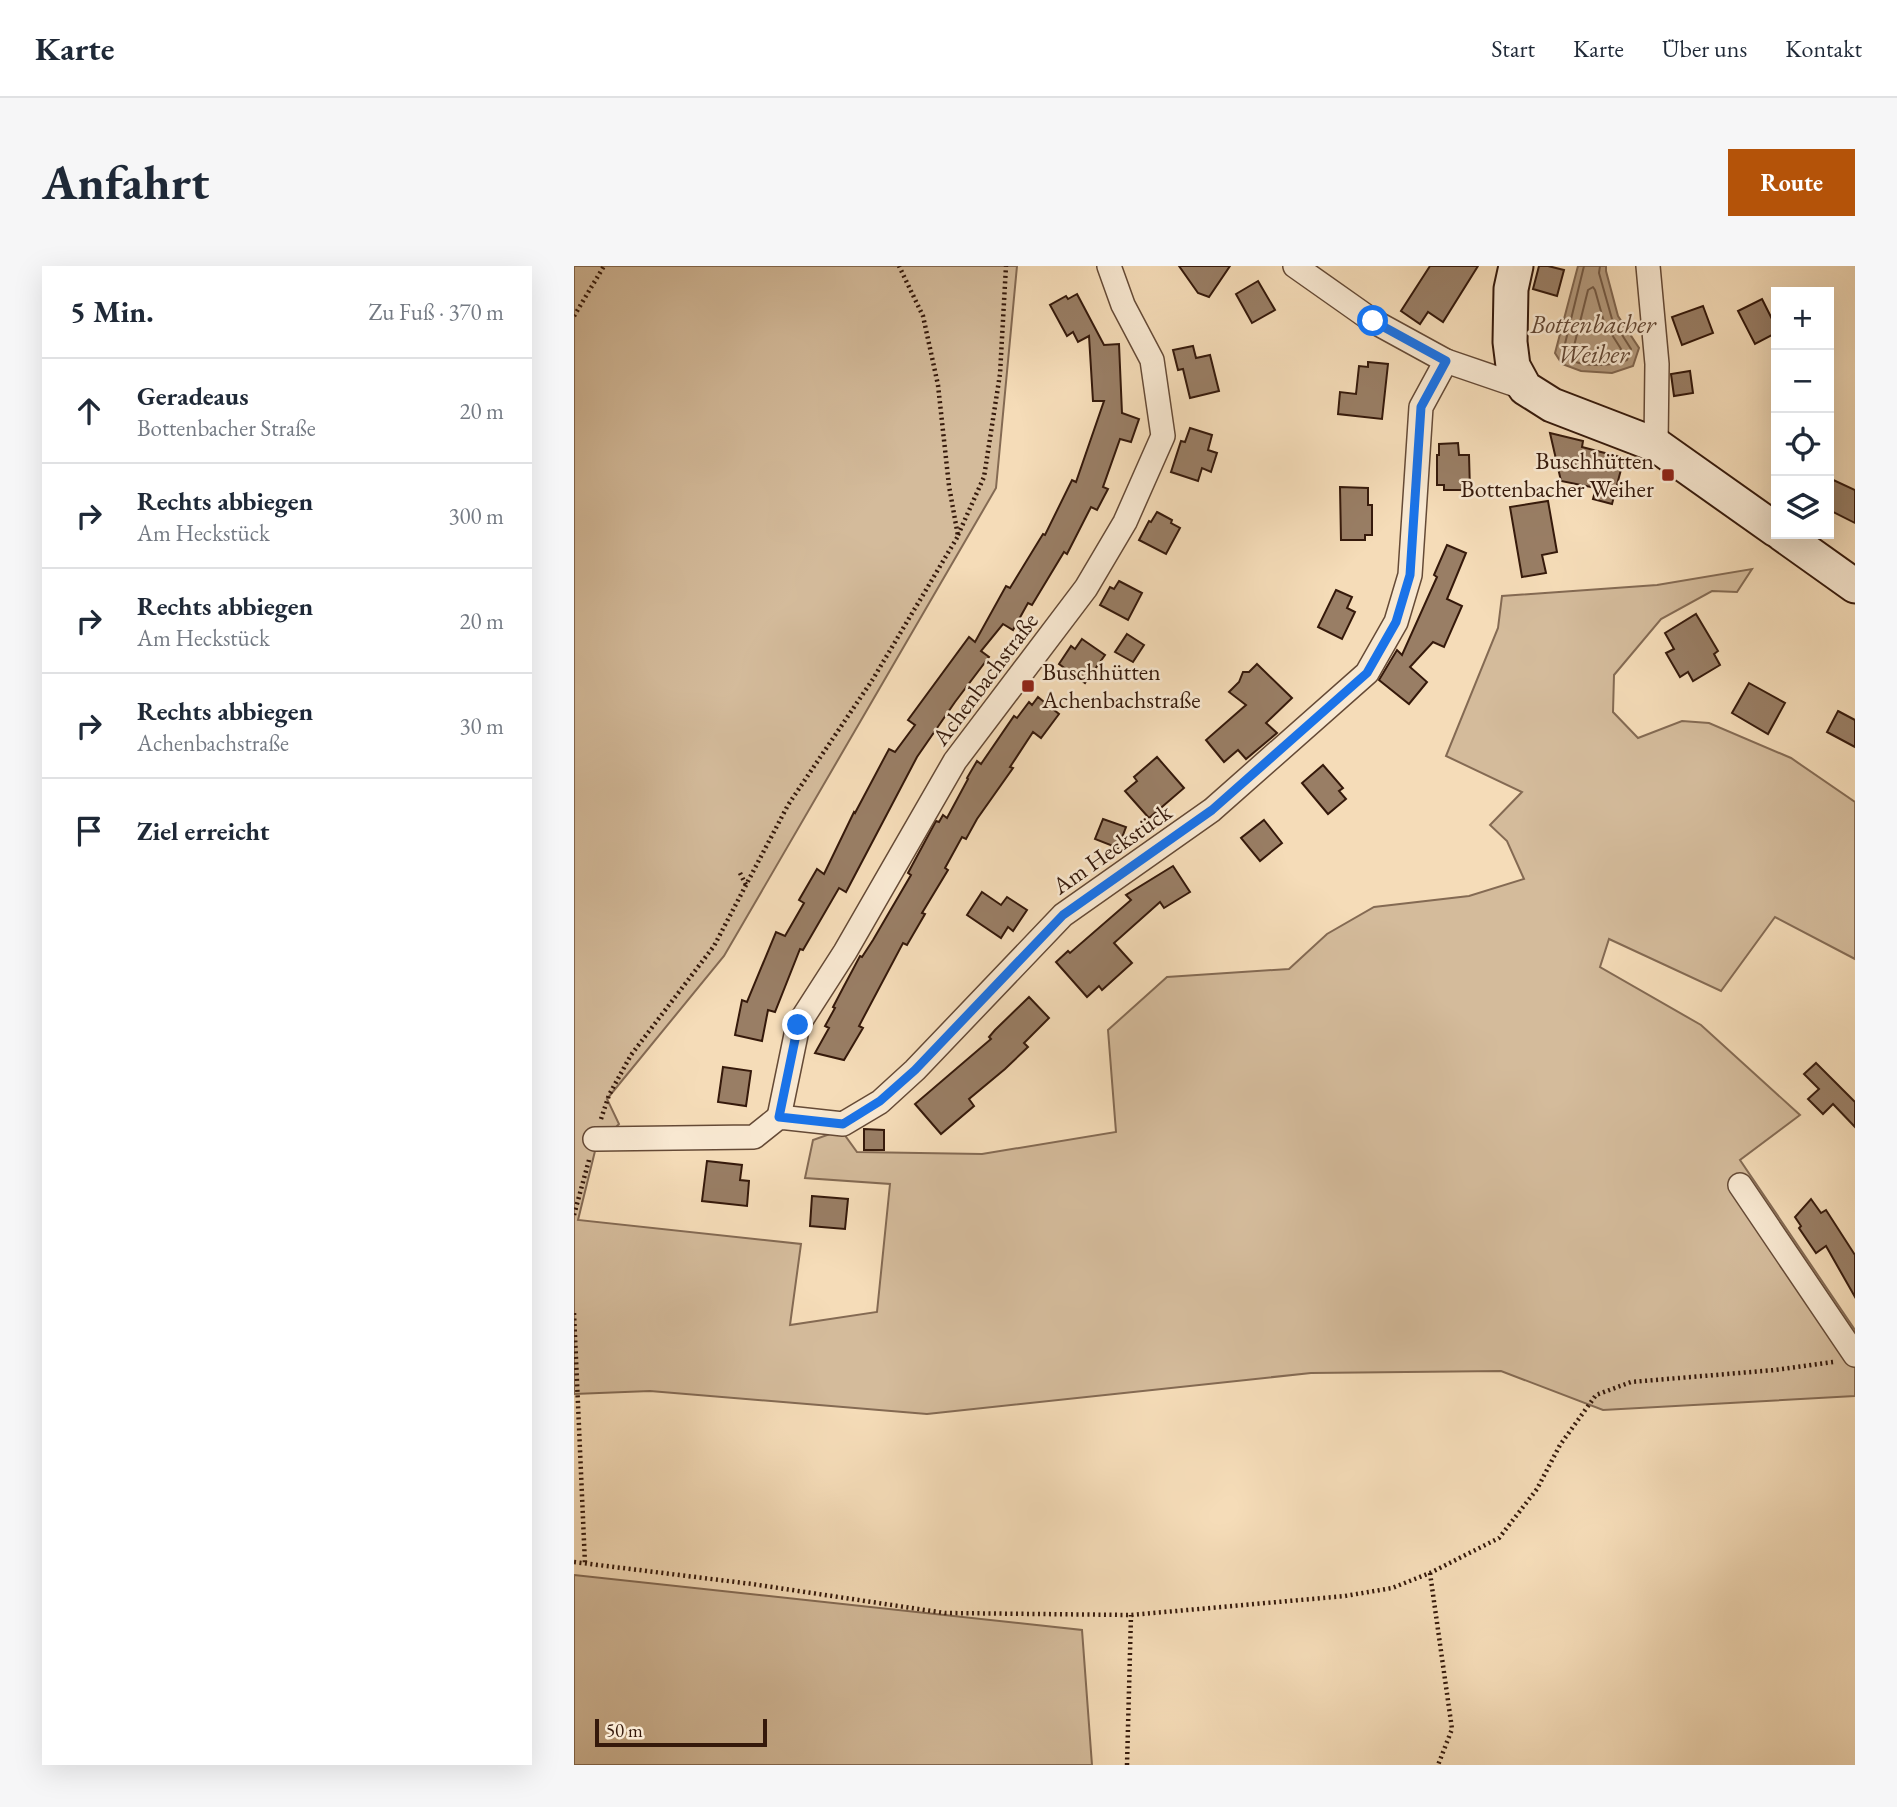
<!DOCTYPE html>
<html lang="de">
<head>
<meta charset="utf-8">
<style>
  :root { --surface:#fff; --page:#f6f6f7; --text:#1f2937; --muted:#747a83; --line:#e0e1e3; --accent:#b45309 }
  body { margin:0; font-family:"EB Garamond",serif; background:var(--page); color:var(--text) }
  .controls { position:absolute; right:21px; top:21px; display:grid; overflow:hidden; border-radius:0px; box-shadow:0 7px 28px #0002 }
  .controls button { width:63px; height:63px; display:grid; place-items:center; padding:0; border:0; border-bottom:2px solid var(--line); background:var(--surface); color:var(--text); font:35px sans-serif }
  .scale { position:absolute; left:21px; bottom:18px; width:172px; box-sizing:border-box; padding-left:7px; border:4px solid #35190b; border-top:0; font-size:19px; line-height:24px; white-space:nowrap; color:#35190b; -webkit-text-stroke:5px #f8e8d1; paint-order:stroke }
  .stop { position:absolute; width:21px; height:21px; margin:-16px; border:5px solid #1a73e8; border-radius:50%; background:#fff }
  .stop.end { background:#1a73e8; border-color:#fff; box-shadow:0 2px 7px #0008 }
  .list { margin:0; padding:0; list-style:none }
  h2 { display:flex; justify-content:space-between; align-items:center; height:91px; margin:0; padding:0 28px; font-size:30px }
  h2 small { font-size:23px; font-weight:400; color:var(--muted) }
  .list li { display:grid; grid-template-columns:46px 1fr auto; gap:21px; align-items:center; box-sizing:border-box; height:105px; padding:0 28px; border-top:2px solid var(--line) }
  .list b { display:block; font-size:26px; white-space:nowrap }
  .list p { margin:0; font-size:23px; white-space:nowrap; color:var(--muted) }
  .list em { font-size:23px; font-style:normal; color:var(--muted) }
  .icon { flex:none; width:38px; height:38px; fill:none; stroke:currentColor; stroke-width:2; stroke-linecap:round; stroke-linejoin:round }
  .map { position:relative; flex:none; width:1281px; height:1499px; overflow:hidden; border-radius:0px }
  header { display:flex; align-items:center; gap:42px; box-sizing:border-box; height:98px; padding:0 35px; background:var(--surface); border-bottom:2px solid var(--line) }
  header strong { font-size:33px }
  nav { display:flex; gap:38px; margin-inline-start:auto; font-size:24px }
  .intro { display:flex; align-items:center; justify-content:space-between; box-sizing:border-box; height:168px; padding:0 42px }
  h1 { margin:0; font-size:49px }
  .button { padding:18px 32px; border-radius:0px; background:var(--accent); color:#fff; font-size:24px; font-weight:700 }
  main { display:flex; gap:42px; padding:0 42px }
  aside { flex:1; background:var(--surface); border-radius:0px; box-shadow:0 7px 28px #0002 }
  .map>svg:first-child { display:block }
  .green { fill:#d4bb9b; stroke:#846a53; stroke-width:2 }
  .water { fill:#b49a7d; stroke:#81664f; stroke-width:2 }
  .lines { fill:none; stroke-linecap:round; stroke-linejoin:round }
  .shore { stroke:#745a44; stroke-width:2 }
  .building { fill:#997e65; stroke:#35190b; stroke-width:2 }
  .street-casing { stroke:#654a36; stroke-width:26 }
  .secondary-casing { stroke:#35190b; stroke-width:37 }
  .path { stroke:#35190b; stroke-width:4.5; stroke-dasharray:2 3.5; stroke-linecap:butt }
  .street { stroke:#f8e8d1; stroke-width:23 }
  .secondary { stroke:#f8e8d1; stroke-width:33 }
  .route { stroke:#1a73e8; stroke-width:9 }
  .poi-dot { fill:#8f2418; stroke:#f8e8d1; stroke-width:2.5 }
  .labels { text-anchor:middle; stroke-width:5; stroke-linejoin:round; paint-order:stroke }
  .poi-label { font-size:24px; fill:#35190b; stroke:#f8e8d1; text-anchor:end }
  .street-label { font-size:24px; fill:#35190b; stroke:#f8e8d1 }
  .water-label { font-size:26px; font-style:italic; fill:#614633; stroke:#f8e8d1 }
</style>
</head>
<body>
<header>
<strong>Karte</strong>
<nav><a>Start</a><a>Karte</a><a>Über uns</a><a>Kontakt</a></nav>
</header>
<div class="intro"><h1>Anfahrt</h1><a class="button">Route</a></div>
<main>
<aside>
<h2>5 Min.<small>Zu Fuß · 370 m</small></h2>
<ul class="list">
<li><svg class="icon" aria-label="ahead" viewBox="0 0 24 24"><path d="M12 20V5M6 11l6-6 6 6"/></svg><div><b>Geradeaus</b><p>Bottenbacher Straße</p></div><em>20 m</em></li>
<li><svg class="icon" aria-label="right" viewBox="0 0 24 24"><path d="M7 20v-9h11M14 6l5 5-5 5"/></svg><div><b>Rechts abbiegen</b><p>Am Heckstück</p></div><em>300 m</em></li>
<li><svg class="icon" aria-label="right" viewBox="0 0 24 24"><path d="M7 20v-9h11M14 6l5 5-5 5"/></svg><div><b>Rechts abbiegen</b><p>Am Heckstück</p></div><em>20 m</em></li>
<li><svg class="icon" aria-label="right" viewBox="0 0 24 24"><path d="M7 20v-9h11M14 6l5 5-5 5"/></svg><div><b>Rechts abbiegen</b><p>Achenbachstraße</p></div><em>30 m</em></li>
<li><svg class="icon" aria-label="arrive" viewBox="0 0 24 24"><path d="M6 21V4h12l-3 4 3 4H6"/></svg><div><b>Ziel erreicht</b></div></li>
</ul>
</aside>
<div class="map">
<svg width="1281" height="1499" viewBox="0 0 1281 1499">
  <rect width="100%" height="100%" fill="#f5dcb8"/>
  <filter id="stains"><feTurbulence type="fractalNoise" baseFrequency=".00286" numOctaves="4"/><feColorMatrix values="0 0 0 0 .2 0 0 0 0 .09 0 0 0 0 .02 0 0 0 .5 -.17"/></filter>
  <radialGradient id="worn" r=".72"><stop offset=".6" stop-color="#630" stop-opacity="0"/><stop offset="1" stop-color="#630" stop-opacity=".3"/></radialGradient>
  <g class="green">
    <path d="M0,0H443L422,222L150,690L33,833L45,858L22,881L4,954L227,978L216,1059L303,1046L316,918L231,912L239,874L267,864L283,886L408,888L542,866L534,764L593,711L715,703L753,668L800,641L895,630L950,613L933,575L916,559L948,526L872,490L924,362L928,330L1083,319L1178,303L1163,326L1138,325L1087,353L1040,409L1039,446L1064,472L1108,455L1135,457L1217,492L1281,536V693L1201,651L1147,725L1035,673L1026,701L1127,759L1226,849L1166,894L1281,1064V1130L1029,1144L927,1105L737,1107L353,1148L76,1125L0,1128Z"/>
    <path d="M0,1309L508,1364L518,1499H0Z"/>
  </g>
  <path class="water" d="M1004,0H1032V5L1044,50L1065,82L1059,100L1038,107L1007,105L988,98L981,87Z"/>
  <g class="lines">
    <g class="shore">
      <path d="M1010,0L989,86C1000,104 1037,100 1053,94L1057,83L1038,53L1025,7L1026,0"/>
      <path d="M1019,21L1021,24L1030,56L1047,83L1045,88C1031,92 1011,92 999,84L1014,24Z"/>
    </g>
  </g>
  <g class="building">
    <path d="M605,0H656L635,31L624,27Z"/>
    <path d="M856,0H904L869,56L854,46L846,58L827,45Z"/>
    <path d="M965,0H974L990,4L983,30L959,23Z"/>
    <path d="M684,15L701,44L678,57L662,28Z"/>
    <path d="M503,28L530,79L545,78L548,147L565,153L557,176L546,173L529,221L534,223L523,244L517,241L493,288L490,286L458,339L454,337L439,364L429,358L407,385L415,391L381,436L343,491L272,626L265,622L229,684L226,683L201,746L194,744L188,775L161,769L168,734L173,736L202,666L211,670L230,637L225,634L243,603L250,608L280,546L281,547L315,483L321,486L341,459L334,454L395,371L401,376L432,320L436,322L469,268L471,269L498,214L502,216L530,135H519L515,70L504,76L499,66L493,70L476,39L492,30L494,33Z"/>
    <path d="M1188,33L1202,61V67L1181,78L1164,45Z"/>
    <path d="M1129,40L1139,67L1108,79L1098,51Z"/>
    <path d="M619,80L622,92L636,89L645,125L616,132L609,103L604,104L599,84Z"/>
    <path d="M794,96L814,98L808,153L764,148L766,126L782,128L785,100L794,101Z"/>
    <path d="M1116,105L1119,127L1100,130L1097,108Z"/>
    <path d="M616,162L638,169L634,184L643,187L637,206L628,202L624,215L597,206L607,175L611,176Z"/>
    <path d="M976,167L1009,175L1008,181L1050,192L1038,238L1019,233L1022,222L987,215Z"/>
    <path d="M884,177L885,189H895L896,224H870V219H863V189H865V178Z"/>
    <path d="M1255,212L1281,224V257L1255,244Z"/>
    <path d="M766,221L794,222V239H798V269H791V274H767Z"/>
    <path d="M974,235L983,286L968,289L972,307L948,311L936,241Z"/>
    <path d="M583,246L598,254L597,257L606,262L592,288L565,274L575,255L577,256Z"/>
    <path d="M873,279L892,287L873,333L888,340L870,381L859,376L836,401L853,416L835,438L805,414L823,384L828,389L863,311L860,309Z"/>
    <path d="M545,315L568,327L554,354L526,339L536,321L540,323Z"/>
    <path d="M762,324L778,331L773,342L781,346L768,373L744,361Z"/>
    <path d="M1122,348L1144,385L1140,388L1146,399L1119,415L1114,406L1106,411L1092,387L1100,383L1091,367Z"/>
    <path d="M553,368L570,379L559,396L541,386Z"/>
    <path d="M508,373L531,389L511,417L485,398L497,380L501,383Z"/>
    <path d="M683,398L718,432L692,457L703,467L672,493L664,484L650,496L632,474L672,439L655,426L665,416L669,406H675Z"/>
    <path d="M1175,417L1211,437L1194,468L1158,447Z"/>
    <path d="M464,431L485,448L467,472L459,466L436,501L439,502L403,553L392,573L388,571L371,602L374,604L348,647L351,648L333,679L329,677L285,760L289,762L270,794L241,787L255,762L251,760L261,742L259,741L269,722L286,690L288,691L299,674L337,609L334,607L362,555L365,556L369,549L373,552L394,513L393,512L403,495L407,498L440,450L443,452L455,436L458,439Z"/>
    <path d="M1264,445L1281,454V481L1253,466Z"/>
    <path d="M583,491L610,522L575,552L551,525L563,515L560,511Z"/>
    <path d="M749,499L769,522L765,525L772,533L754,548L728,517Z"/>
    <path d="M529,553L552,561L544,582L521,573Z"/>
    <path d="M690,554L708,577L686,595L667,572Z"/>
    <path d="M599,600L616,626L590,642L586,636L540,677L558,697L528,724L525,720L513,731L482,696L494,685L496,687L557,634L552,629Z"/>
    <path d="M408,626L427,639L433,631L453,644L439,665L434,661L427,672L393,649Z"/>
    <path d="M455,731L475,752L450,777L454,781L431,803L395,833L400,840L367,868L341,838L417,773L415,771L421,764Z"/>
    <path d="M1242,797L1281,836V861L1259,838L1249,848L1234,833L1245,823L1230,808Z"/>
    <path d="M149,801L177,805L172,840L144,836Z"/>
    <path d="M290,863L310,864V884H290Z"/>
    <path d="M133,895L168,899L166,914L175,915L173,940L128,935Z"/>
    <path d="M238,930L274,933L271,963L236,960Z"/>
    <path d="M1237,933L1247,947L1252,944L1281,989V1031L1252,980L1242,987L1225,962L1227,960L1221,951Z"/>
  </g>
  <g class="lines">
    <g class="street-casing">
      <g id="street">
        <path d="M721,0L799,55L872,95L951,122"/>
        <path d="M1074,0L1083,98L1082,179"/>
        <path d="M205,851L224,759L271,686L381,495L512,322L551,256L589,170L578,94L549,39L535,0"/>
        <path d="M21,873L180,871L205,851L269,858L306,836L341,804L489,649L638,544L793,407L822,356L836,309L847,141L872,95"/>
        <path d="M1166,919L1281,1089"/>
      </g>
    </g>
    <g class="secondary-casing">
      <g id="secondary">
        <path d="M942,0L937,23L936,76L939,100L951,122L978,139L1082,179L1202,264"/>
        <path d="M1208,268L1281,320"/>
      </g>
    </g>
    <g class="path">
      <path d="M0,50L30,0"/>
      <path d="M384,269L410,211L426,108L432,0"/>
      <path d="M166,607L172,619"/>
      <path d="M27,853L35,829L57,789L140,680L214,539L299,413L384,270L375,220L364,119L349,50L325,0"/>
      <path d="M0,949L15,894"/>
      <path d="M0,1047L11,1298"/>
      <path d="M0,1296L178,1318L371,1347L557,1349L771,1330L818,1322L856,1307L925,1272L963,1223L986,1179L1022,1129L1057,1116L1201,1104L1259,1096"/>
      <path d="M856,1307L878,1463L864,1499"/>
      <path d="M553,1499L557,1349"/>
    </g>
    <use href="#street" class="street"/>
    <use href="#secondary" class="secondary"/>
  </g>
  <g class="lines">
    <path class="route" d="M224,759L205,851L269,858L306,835L341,804L489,649L638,544L793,407L822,356L836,309L847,141L872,95L799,55"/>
  </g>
  <g class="poi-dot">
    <rect x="1087" y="202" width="14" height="14" rx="3.5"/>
    <rect x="447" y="413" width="14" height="14" rx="3.5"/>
  </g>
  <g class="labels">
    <g class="poi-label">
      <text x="1080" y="203">Buschhütten<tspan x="1080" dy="28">Bottenbacher Weiher</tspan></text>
      <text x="468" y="414" text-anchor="start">Buschhütten<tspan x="468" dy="28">Achenbachstraße</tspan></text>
    </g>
    <g class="street-label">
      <text transform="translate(411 413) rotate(-53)" y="8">Achenbachstraße</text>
      <text transform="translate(538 583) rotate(-35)" y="8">Am Heckstück</text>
    </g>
    <g class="water-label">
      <text x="1019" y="67">Bottenbacher<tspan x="1019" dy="30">Weiher</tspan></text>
    </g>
  </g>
  <rect width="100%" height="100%" filter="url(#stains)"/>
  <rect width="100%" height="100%" fill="url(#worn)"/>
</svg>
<div class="controls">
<button>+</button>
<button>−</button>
<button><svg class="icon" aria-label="locate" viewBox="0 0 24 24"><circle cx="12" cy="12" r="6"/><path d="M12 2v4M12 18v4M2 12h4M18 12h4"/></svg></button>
<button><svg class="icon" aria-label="layers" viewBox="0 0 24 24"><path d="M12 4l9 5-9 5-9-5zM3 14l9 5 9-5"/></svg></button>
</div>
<div class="scale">50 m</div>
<div class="stop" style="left:799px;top:55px"></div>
<div class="stop end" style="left:224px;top:759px"></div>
</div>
</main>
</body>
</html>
